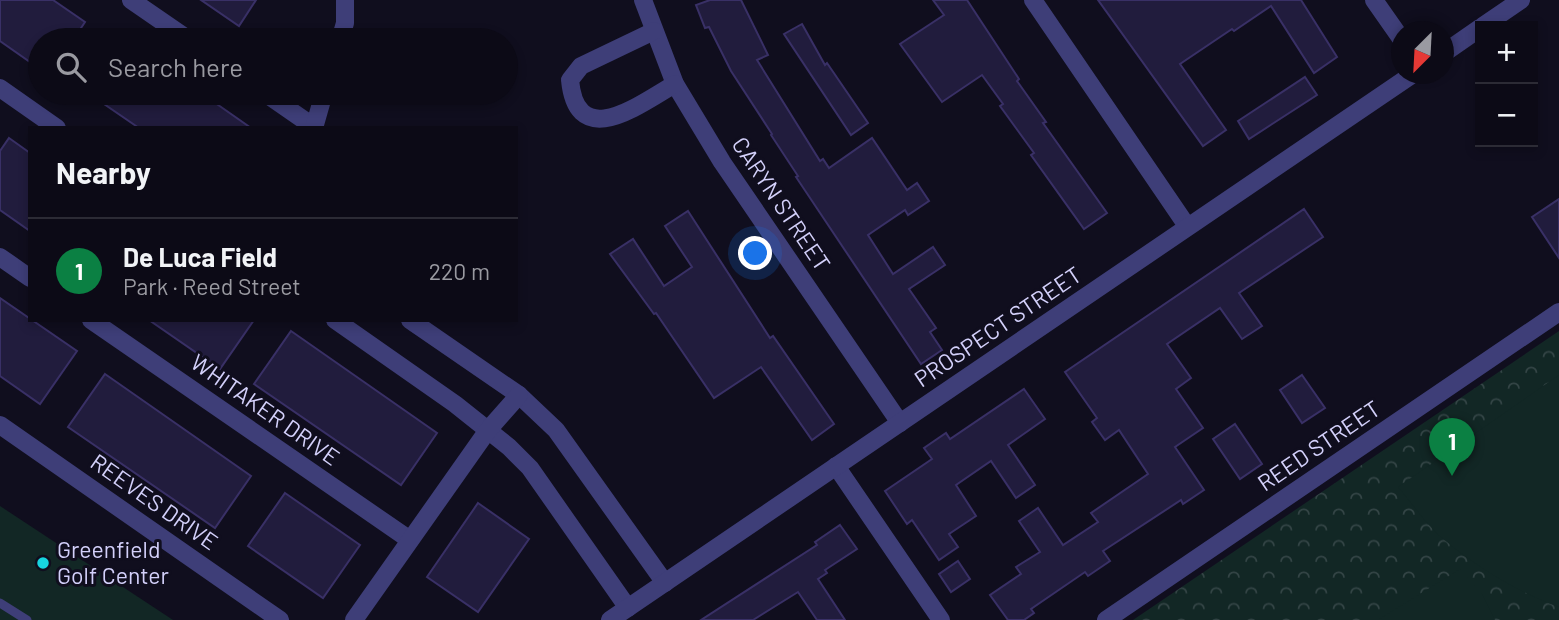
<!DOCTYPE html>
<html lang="en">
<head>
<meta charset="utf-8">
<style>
  :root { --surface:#0c0a16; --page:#15131f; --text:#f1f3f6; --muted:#9a9aa1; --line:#2c2b35; --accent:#0b8043 }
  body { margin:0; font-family:Barlow,sans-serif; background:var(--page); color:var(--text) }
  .controls { position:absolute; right:21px; top:21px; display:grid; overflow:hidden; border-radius:0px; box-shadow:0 4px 10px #0003 }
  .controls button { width:63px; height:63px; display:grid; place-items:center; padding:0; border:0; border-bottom:2px solid var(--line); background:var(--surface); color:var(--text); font:35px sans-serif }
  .compass { position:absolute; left:1391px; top:21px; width:63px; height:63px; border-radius:50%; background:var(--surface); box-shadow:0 4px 10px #0003; rotate:204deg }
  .you { position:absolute; left:756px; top:254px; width:24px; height:24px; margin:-18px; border:5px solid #fff; border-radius:50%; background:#1a73e8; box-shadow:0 0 0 10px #1a73e833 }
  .badge { display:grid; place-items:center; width:46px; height:46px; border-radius:50%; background:var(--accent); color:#fff; font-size:23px; font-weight:700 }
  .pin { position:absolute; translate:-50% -58px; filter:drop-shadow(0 2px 4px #0008) }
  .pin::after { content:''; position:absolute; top:37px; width:24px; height:21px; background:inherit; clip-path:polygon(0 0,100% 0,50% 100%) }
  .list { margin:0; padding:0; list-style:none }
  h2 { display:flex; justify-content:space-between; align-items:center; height:91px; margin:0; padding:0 28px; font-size:30px }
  h2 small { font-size:23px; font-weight:400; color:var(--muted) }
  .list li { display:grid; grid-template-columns:46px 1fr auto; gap:21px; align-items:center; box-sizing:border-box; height:105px; padding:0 28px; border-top:2px solid var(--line) }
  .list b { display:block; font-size:26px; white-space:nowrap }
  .list p { margin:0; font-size:23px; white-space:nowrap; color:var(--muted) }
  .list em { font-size:23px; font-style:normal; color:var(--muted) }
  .icon { flex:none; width:38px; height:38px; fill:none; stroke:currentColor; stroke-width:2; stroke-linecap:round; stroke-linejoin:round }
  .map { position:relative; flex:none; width:1559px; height:620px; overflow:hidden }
  .search { position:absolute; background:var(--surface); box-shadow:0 4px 10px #0003; left:28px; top:28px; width:490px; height:77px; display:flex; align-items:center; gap:18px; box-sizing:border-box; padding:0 24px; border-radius:38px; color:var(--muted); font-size:26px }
  .panel { position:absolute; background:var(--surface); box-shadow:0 4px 10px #0003; left:28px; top:126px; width:490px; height:196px; border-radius:0px }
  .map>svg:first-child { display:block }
  .park { fill:url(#park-crowns) }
  .pitch { fill:#122725 }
  .building { fill:#211c3d; stroke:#393066; stroke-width:2 }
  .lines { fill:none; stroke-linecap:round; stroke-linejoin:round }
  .lane { stroke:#3e3e78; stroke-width:9 }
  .street { stroke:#3e3e78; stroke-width:18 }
  .poi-dot { fill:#17d4df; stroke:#100e1e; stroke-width:2.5 }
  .labels { text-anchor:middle; stroke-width:6; stroke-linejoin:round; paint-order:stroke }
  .street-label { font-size:23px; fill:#d3d0fa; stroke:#100e1e }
  .poi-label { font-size:23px; fill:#d3d0fa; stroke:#100e1e; text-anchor:start }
</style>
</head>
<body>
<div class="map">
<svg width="1559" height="620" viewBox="0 0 1559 620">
  <defs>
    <pattern id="park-crowns" width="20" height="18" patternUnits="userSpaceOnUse" patternTransform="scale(1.75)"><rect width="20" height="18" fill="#122725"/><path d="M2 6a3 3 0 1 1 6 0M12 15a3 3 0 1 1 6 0" fill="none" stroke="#344546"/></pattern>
  </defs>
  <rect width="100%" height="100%" fill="#100e1e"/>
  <path class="park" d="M1559,331V620H1133Z"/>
  <g class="pitch">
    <path d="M1559,375V607C1516,591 1476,567 1441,537C1425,523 1412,503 1398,487Z"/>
    <path d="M0,506L173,620H0Z"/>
    <path d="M1460,569L1482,594L1495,620H1378Z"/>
  </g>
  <g class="building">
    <path d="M0,0H53L85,22L73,40H40V69L0,41Z"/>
    <path d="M201,0H256L239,26Z"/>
    <path d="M710,0H741L768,55L757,60L820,161L823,159L829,168L872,138L907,190L917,183L929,201L908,215L905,210L868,235L893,274L933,247L945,265L909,289L936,328L930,332L942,350L921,364L796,177L798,176L771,135L772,134L731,71L709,27L705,28L696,5Z"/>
    <path d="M933,0H967L1019,79L1017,81L1046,122L1043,123L1107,213L1084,229L1031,155L1034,153L1000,106L1003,104L982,75L942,102L900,44L944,15Z"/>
    <path d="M1098,0H1301L1337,57L1314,73L1271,6L1234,31L1232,29L1180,64L1226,130L1203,146Z"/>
    <path d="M802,24L825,65L827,63L868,123L851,135L784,34Z"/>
    <path d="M1305,77L1317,95L1249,139L1238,121Z"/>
    <path d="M88,93H201L251,128H139Z"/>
    <path d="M9,138L30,153V231L0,210V151Z"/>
    <path d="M1559,199V258L1532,217Z"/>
    <path d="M1304,209L1323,237L1239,293L1262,326L1242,339L1220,308L1167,344L1191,378L1176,389L1203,428L1175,447L1204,490L1183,504L1181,500L1103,551L1110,561L1088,576L1085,572L1031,609L1034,613L1024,620H1008L990,595L1021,574L1016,567L1040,552L1019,521L1038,508L1063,545L1098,522L1091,513L1148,474L1119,430L1105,440L1092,422L1097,418L1065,372Z"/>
    <path d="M688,211L770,338L773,336L834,424L812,440L761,367L714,398L656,313L654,314L610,254L633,239L664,286L692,267L665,226Z"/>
    <path d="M0,298L77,351L40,404L0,376Z"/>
    <path d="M149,320H254L220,369Z"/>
    <path d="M291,331L437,433L401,485L254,384Z"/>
    <path d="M105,374L251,476L215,528L68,427Z"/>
    <path d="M1302,375L1325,408L1302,423L1280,390Z"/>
    <path d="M1024,389L1045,419L1008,445L1035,485L1016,498L991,461L956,485L976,516L949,534L958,547L939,560L912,520L907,524L885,491L932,459L924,448L946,433L950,439Z"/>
    <path d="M1235,424L1262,464L1240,479L1213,439Z"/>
    <path d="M285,493L360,545L323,598L248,546Z"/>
    <path d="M478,503L529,539L478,612L427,577Z"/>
    <path d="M840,525L857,549L825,570L827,573L818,579L845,620H817L798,592L753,620H701L817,545L815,542Z"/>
    <path d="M958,561L970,579L951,592L939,574Z"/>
  </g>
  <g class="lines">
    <path class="lane" d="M0,603L27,620"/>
    <g class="street">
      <path d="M131,0L189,40"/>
      <path d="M643,0L675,84L722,162L900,423"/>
      <path d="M1033,0L1187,226"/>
      <path d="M1374,0L1402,40"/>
      <path d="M1483,26L1521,0"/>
      <path d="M654,31L581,66L570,80C577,153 640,104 675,84"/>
      <path d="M340,40L345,23V0"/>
      <path d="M1444,53L1480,28"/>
      <path d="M0,88L57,128"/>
      <path d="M265,93L314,127"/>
      <path d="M314,128L324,93"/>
      <path d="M0,257L30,278"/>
      <path d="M91,320L410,540"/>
      <path d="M335,320L455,404L509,447L530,468L628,608"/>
      <path d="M410,320L519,395L556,430L665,583"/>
      <path d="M0,425L280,620"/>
      <path d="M836,466L941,620"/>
      <path d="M354,620L488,430L519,395"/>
      <path d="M610,620L1413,74"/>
      <path d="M1106,620L1559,312"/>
    </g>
  </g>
  <circle class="poi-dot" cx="43" cy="563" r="7"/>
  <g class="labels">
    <g class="street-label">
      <text transform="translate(781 204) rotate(56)" y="8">CARYN STREET</text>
      <text transform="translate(998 327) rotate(-34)" y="8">PROSPECT STREET</text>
      <text transform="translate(265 410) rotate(35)" y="8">WHITAKER DRIVE</text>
      <text transform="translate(1319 446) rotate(-34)" y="8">REED STREET</text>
      <text transform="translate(154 502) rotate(35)" y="8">REEVES DRIVE</text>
    </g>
    <g class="poi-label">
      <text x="57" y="558">Greenfield<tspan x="57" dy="26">Golf Center</tspan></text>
    </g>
  </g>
</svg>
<div class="controls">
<button>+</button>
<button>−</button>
</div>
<svg class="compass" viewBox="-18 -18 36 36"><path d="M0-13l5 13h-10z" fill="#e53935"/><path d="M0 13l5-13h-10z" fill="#9a9aa1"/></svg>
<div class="you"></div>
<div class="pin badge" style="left:1452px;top:476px">1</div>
<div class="search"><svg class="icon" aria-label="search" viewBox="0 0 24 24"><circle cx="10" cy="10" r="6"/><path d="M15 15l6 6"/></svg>Search here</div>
<section class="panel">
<h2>Nearby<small></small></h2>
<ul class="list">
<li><span class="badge">1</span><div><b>De Luca Field</b><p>Park · Reed Street</p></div><em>220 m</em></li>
</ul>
</section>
</div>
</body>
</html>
